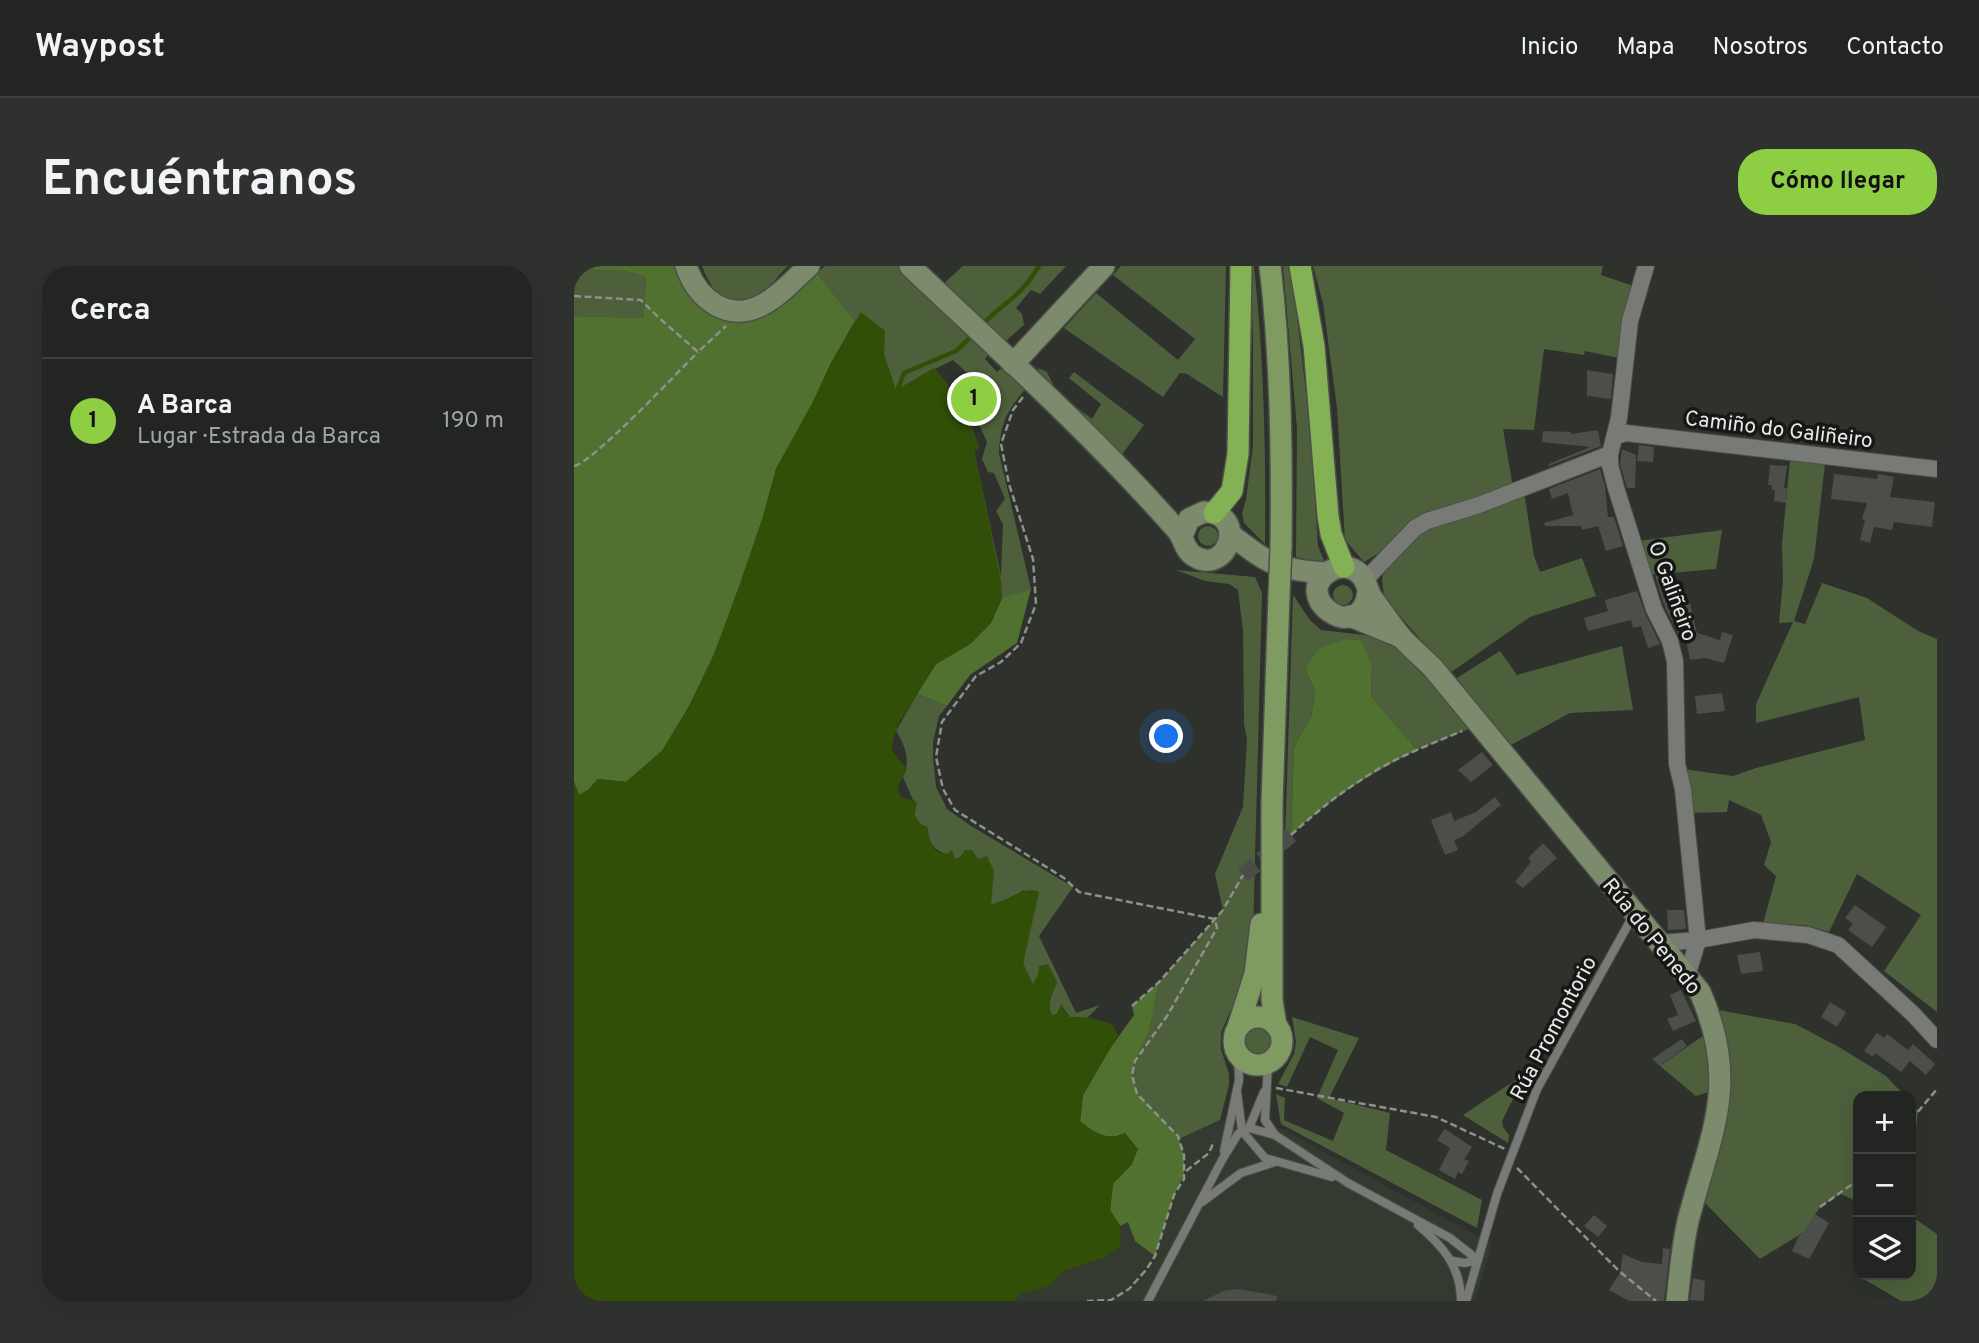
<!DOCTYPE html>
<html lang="es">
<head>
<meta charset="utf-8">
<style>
  :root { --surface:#222521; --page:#2e312e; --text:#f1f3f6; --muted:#a2a5a5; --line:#3f423f; --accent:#8ece43 }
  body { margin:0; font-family:Overpass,sans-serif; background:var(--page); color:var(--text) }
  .controls { position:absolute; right:21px; bottom:21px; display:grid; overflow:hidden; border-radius:14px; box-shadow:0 7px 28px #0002 }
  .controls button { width:63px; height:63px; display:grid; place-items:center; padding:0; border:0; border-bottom:2px solid var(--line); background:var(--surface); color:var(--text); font:35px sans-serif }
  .you { position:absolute; left:593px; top:471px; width:24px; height:24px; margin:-18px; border:5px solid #fff; border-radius:50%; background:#1a73e8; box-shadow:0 0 0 10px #1a73e833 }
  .badge { display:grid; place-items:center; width:46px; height:46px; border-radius:50%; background:var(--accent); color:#111; font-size:23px; font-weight:700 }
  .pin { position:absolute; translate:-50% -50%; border:4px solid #fff; box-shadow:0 2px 7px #0006 }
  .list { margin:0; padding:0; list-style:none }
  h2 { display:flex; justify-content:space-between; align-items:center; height:91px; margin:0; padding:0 28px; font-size:30px }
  h2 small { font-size:23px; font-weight:400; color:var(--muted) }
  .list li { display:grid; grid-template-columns:46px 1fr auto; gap:21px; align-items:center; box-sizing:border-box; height:126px; padding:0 28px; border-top:2px solid var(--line) }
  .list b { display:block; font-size:26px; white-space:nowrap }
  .list p { margin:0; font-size:23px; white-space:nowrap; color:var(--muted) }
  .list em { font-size:23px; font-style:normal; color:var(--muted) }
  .icon { flex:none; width:38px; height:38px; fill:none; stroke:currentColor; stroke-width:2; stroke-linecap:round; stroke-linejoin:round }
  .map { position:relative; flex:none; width:1363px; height:1035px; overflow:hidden; border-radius:28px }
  header { display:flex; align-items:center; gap:42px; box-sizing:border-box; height:98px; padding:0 35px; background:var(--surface); border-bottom:2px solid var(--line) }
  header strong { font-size:33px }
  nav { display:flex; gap:38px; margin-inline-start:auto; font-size:24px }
  .intro { display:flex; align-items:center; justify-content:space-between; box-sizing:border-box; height:168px; padding:0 42px }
  h1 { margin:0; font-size:49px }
  .button { padding:18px 32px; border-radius:28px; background:var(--accent); color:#111; font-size:24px; font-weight:700 }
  main { display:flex; gap:42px; padding:0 42px }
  aside { flex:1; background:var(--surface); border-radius:28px; box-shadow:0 7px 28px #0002 }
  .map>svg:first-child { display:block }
  .built { fill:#343a30 }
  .green { fill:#4d603b; fill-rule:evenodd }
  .forest { fill:#50712f }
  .water { fill:#314f06 }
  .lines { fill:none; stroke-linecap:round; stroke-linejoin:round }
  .stream { stroke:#314f06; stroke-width:4.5 }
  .building { fill:#4b4e49 }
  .street-tunnel { stroke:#4a4d48; stroke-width:16; stroke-dasharray:16 8; stroke-linecap:butt }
  .lane-casing { stroke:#4c4f4b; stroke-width:10 }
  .street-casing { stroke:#4c4f4b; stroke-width:18 }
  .secondary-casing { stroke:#4c4f4b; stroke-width:24 }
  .primary-casing { stroke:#4c4f4b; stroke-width:24 }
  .highway-casing { stroke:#4c4f4b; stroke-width:24 }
  .path { stroke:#8d908c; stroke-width:2.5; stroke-dasharray:7 3.5; stroke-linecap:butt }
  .lane { stroke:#787b75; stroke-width:8 }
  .street { stroke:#787b75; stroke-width:16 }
  .secondary { stroke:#7b8b6b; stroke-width:21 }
  .primary { stroke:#7f9b61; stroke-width:21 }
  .highway { stroke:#83b154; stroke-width:21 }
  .primary-bridge-casing { stroke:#4c4f4b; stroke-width:24; stroke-linecap:butt }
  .primary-bridge { stroke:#7f9b61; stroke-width:21 }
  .labels { text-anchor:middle; stroke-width:7; stroke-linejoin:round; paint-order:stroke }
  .street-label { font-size:21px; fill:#e7e9e6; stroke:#171816 }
</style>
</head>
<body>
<header>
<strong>Waypost</strong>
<nav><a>Inicio</a><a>Mapa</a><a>Nosotros</a><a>Contacto</a></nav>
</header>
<div class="intro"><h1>Encuéntranos</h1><a class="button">Cómo llegar</a></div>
<main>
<aside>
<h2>Cerca<small></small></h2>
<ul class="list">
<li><span class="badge">1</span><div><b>A Barca</b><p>Lugar · Estrada da Barca</p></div><em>190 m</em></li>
</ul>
</aside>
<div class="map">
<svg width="1363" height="1035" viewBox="0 0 1363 1035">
  <rect width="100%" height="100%" fill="#2e312c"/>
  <path class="built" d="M646,854L656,857L708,863L918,978L901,1035H442L445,1028L476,1020L489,1005L530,992L536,944L605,873Z"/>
  <g class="green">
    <path d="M128,0H214C207,6 202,14 195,20C162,47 142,37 128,0Z"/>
    <path d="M251,0H326L417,85L411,93L423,106L432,99L452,122C432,147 427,155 425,187L457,323L114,442L281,55L243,7ZM379,94L415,127L417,140L403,154L413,176L408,193L414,206L420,207L431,233L422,245L429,258L427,310L400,185L405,182L390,139L361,103Z"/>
    <path d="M389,0H492L466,28L457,24L442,42L448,48L450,59L433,74L425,75L369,18Z"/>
    <path d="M547,0H652L649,131L613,108L606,107L589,131L490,62L522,27L604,94L621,73L539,9Z"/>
    <path d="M677,0H680C690,93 692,185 691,278L670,257L668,248L672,233L679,180V78Z"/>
    <path d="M709,0H714L720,25L736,161L744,280L751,297L722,291L723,162Z"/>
    <path d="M739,0H1029L1027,9L1062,21L1045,92L1011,85L1010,89L970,83L960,164L929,163L939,221L810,284L790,296L771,274L763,142L749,37Z"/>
    <path d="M0,3L51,5L72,11L71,52L0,50Z"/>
    <path d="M464,102L473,106L483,127L518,153L527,138L495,112L500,106L570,159L546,191L469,117Z"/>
    <path d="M1216,194L1251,198L1240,293L1220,355L1231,358L1248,317L1293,332L1344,365L1363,373V746L1310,705L1347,649L1283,608L1255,666L1231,659L1189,658L1202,610L1190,599L1197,576L1187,549L1155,534L1153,546L1115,547L1110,503L1159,510L1182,502L1291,474L1285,431L1182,457V438L1219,356L1205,357L1209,314L1208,278Z"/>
    <path d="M950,226L960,290L966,306L1008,292L1022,330L956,351L876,407L810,332L808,314L810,301L844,266Z"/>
    <circle cx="634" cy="270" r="10"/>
    <path d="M1148,264L1142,303L1074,309L1064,275Z"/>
    <path d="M602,304L681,311L688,327L679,671L669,726L655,748L647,767V783L655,808V819L646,854L605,873L563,828L558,809L561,795L576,763L585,716L649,644L641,608L669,541L673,473L670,458L669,365L664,324L655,318L631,315Z"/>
    <circle cx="769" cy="329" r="10"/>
    <path d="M719,329L736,354L747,364L799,370L828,385L897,462L843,484L797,430L798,400L731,402L741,426L737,451L720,481L717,569L711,573Z"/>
    <path d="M1048,380L1059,444L996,447L937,479L881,413L926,385L943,409Z"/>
    <path d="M343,428L373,440L365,450L359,476V491L362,521L373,543L397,560L499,621L465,670L502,747L526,739L513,752L496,751L487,739L483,748L478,749C472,738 479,726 483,716L466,700L464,710L459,719L449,698L453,676L450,624L439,631L417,639V632L404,593L386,591L381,593C362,582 357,586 353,561L346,558L340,548L343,537L339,534L329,511C337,495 331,479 322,465Z"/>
    <path d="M1144,744L1221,758L1265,781L1312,810L1331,830H1284V936L1267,928L1246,941L1230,966L1186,993L1130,936L1154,800Z"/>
    <path d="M718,751L785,772L755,832L816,847L812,884L908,934L903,962L707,858L702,828L711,832L710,854L759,875L770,847L743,832L764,784L736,771L713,821L704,818L720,788L722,776Z"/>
    <circle cx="684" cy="775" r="14"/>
    <path d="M1133,767L1138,825L1122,830L1086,800Z"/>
    <path d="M952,807L928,855L929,861L935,869L934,877L889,849Z"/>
    <path d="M1337,836L1344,845L1337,907Z"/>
    <path d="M1337,950L1363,968V1035H1327L1288,1012L1290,1009H1337Z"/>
  </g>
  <g class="forest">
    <path d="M0,0H105L110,23L145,53L169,55L210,34L243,7L281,55L257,97L239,136L202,203L189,251L165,321L140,388L114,442L88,485L52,516L24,513L14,524L5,529L0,516V50L70,52L72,11L51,5L0,3Z"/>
    <path d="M457,323L443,377L396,409L373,440L343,428L362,398L396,378L417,357L428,332Z"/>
    <path d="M769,374H787L798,400L797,430L843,484C792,510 759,531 717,569L720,481L737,451L741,426L731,402L746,382Z"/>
    <path d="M585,716L576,763L561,795L558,809L564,828L604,870L610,889V909L600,929L581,990L561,975L554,956L546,960L536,944L539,917L558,898L557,876L551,867C533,876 519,866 506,855L509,829L535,784L560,749L558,740Z"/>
  </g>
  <path class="water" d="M287,46L311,65L310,88L322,124L360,102L390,139L405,182L400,185L427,314L428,332L417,356L396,378L362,398L325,457L319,474L318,485L333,503L324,520L326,530L343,537L340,548L346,558L353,561L356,576L362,585L372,588L378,584L381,593L386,591L391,584H398L404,593L413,590L420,605L417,639C434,636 448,619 465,626L449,698L459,718L464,710L465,700L474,698L483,716C479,726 472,738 478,749L483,748L488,737L489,744L496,751L517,752L538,758L544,769L509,829L506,855C519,866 534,876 551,867L564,883L558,898L539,918L536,944L546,960L547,980L530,992L489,1005L476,1020L445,1028L442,1035H0V516L5,529L14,524L24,513L52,516L88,485L114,442L140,388L165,321L189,251L202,203L239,136L257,97Z"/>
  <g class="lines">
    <g class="stream">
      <path d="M408,59C430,36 448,30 465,0"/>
      <path d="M323,125L330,107L382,85L399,69"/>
    </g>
  </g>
  <g class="building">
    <path d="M1013,104L1039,108L1037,133L1013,130Z"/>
    <path d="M1024,164L1027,180L975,200V198L1016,181L968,176L969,165L997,166V168Z"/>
    <path d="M1065,179L1080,181L1079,196L1063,195Z"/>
    <path d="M1048,183L1062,189L1061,222H1053L1046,198Z"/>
    <path d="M1196,199L1213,200L1210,222H1213L1212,237L1200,235L1201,224H1198V219H1194Z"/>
    <path d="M1026,203L1031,220L1034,251H1040L1049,280L1032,285L1024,260L1008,264L1007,260H971L970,257L999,249L994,227L978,233L975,223Z"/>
    <path d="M1260,208L1303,213L1304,208L1320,211L1316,231L1361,236L1358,261L1320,256L1318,264L1300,261L1296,277L1286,274L1291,254L1288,253L1293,237L1257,233Z"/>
    <path d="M1081,298H1092L1093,307H1096L1104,332L1106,331L1109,339L1116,337L1123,367L1146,374L1148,366L1159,369L1150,397L1131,392L1116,394L1111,366L1105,369L1090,339L1082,313Z"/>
    <path d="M1063,325L1071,347L1086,378L1074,382L1067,360L1059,362L1057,354L1014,365L1010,352L1034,345L1031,334Z"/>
    <path d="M1148,427L1151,445L1123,448L1121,430Z"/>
    <path d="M908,486L919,499L897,516L884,504Z"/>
    <path d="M921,531L927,539L888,571L880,574L884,584L871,589L857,554L877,546L880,555L902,546Z"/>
    <path d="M969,577L983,592L949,622L941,616L957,596L954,592Z"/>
    <path d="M1281,639L1312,661L1298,681L1274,664L1279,658L1271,652Z"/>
    <path d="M1093,644H1110L1112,663L1094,664Z"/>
    <path d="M1186,686L1189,705L1167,708L1163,689Z"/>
    <path d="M1107,724L1122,755L1099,765L1093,753L1104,749L1096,729Z"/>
    <path d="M1256,736L1272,746L1263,761L1247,751Z"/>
    <path d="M1303,767L1310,772L1313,768L1334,784L1339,778L1361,798L1352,809L1336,795L1327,806L1301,787L1299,791L1290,785Z"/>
    <path d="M1108,773L1113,780L1086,800L1078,793Z"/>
    <path d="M871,863L898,881L890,893L895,895L888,908L884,906L881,913L865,904L876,882L863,874Z"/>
    <path d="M1241,948L1255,957L1235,993L1218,985L1226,968L1227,969Z"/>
    <path d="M1020,949L1033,960L1024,971L1010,960Z"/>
    <path d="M1089,982L1096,983L1090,1035H1055L1035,1024L1046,1007L1049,988L1068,996L1088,998Z"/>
    <path d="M1119,1012L1131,1015L1130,1035L1116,1034Z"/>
    <path d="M664,1023L703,1030L702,1035H629L649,1025Z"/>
  </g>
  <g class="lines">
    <path class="street-tunnel" d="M669,609L717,569"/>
    <g class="lane-casing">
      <g id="lane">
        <path d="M694,797L691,854L701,869"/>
        <path d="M663,826L668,865L691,892L758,911"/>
        <path d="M675,862L690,826"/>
        <path d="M650,885L665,814L664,789"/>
        <path d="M628,936L667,907L701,896"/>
        <path d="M844,959C869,980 887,1001 887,1035"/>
        <path d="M574,1035L648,894L664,868L675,862L701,869L774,917L876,972L904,994L891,997L879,995"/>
        <path d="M892,1035L923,928L963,823L1060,648"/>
      </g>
    </g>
    <g class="street-casing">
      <g id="street">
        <path d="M1072,0L1056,55L1045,152L1036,188V199L1042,222L1080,343L1096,375L1101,395L1103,498L1109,523L1124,674L1113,710"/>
        <path d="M1042,170L1052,167L1363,203"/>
        <path d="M791,314L841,262L853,255L905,239L1036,188"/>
        <path d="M1085,677L1124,674L1180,664L1234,669L1264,679L1339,748L1363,774"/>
      </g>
    </g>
    <g class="secondary-casing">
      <g id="secondary">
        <path d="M112,0C123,33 154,57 188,39C206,30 220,13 235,0"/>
        <path d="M336,0C427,86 520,170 603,264C610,272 610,284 620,290C654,311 675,246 630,246L615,253L608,270"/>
        <path d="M439,98L530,0"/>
        <path d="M656,268C695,298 703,304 753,307"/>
        <path d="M794,326C787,382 714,331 756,305C765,299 778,300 786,308C793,315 793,324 798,332C808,345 817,359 827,371C837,382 849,392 859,402L1126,726C1166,818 1137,866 1114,955C1108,981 1106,1008 1103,1035"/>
        <path d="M776,350L827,371"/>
      </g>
    </g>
    <g class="primary-casing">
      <g id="primary">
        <path d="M696,0C707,94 708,187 707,281"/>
        <circle cx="684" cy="775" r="24"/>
        <path d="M702,760L698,734V537L705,330"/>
        <path d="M664,761L681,708L687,658"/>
      </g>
    </g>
    <g class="highway-casing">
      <g id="highway">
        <path d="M726,0L740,80L754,250L757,268L770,301"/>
        <path d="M640,247L658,225L664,188L667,0"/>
      </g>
    </g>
    <g class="path">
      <path d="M0,30L67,34L84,51L124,86L152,60"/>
      <path d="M449,131L439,144L427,178L435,218L459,293L462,338L447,377L427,396L402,410L368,456L362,491L369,523L381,544L490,612L505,626L641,653L643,662L593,750L561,795L558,809L563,828L604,870L610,889V913L600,929L581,990L572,1004L555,1023L537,1034L513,1035"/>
      <path d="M0,200C17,198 105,105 124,86"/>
      <path d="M717,569C740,548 763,529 790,512C820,492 855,479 888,465"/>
      <path d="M558,740L585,716L649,644L669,609"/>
      <path d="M702,822L862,851L931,883"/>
      <path d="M1337,854L1363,823"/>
      <path d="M943,902L1045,1005L1082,1035"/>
      <path d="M612,905L635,887L640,875"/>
      <path d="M1246,941L1284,914"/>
    </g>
    <use href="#lane" class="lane"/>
    <use href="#street" class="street"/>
    <use href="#secondary" class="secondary"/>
    <use href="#primary" class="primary"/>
    <use href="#highway" class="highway"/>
    <g class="primary-bridge-casing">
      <path id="primary-bridge" d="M705,330L707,281"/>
    </g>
    <use href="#primary-bridge" class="primary-bridge"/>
  </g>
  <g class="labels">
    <g class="street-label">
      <text transform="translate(1205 163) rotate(7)" y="7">Camiño do Galiñeiro</text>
      <text transform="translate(1099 325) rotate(70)" y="7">O Galiñeiro</text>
      <text transform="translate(1078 670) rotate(51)" y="7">Rúa do Penedo</text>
      <text transform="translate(979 762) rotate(-62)" y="7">Rúa Promontorio</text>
    </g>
  </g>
</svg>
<div class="controls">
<button>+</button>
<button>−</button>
<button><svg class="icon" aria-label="layers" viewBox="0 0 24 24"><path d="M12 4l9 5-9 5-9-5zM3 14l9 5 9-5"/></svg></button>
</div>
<div class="you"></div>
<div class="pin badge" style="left:400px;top:133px">1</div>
</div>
</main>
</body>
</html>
